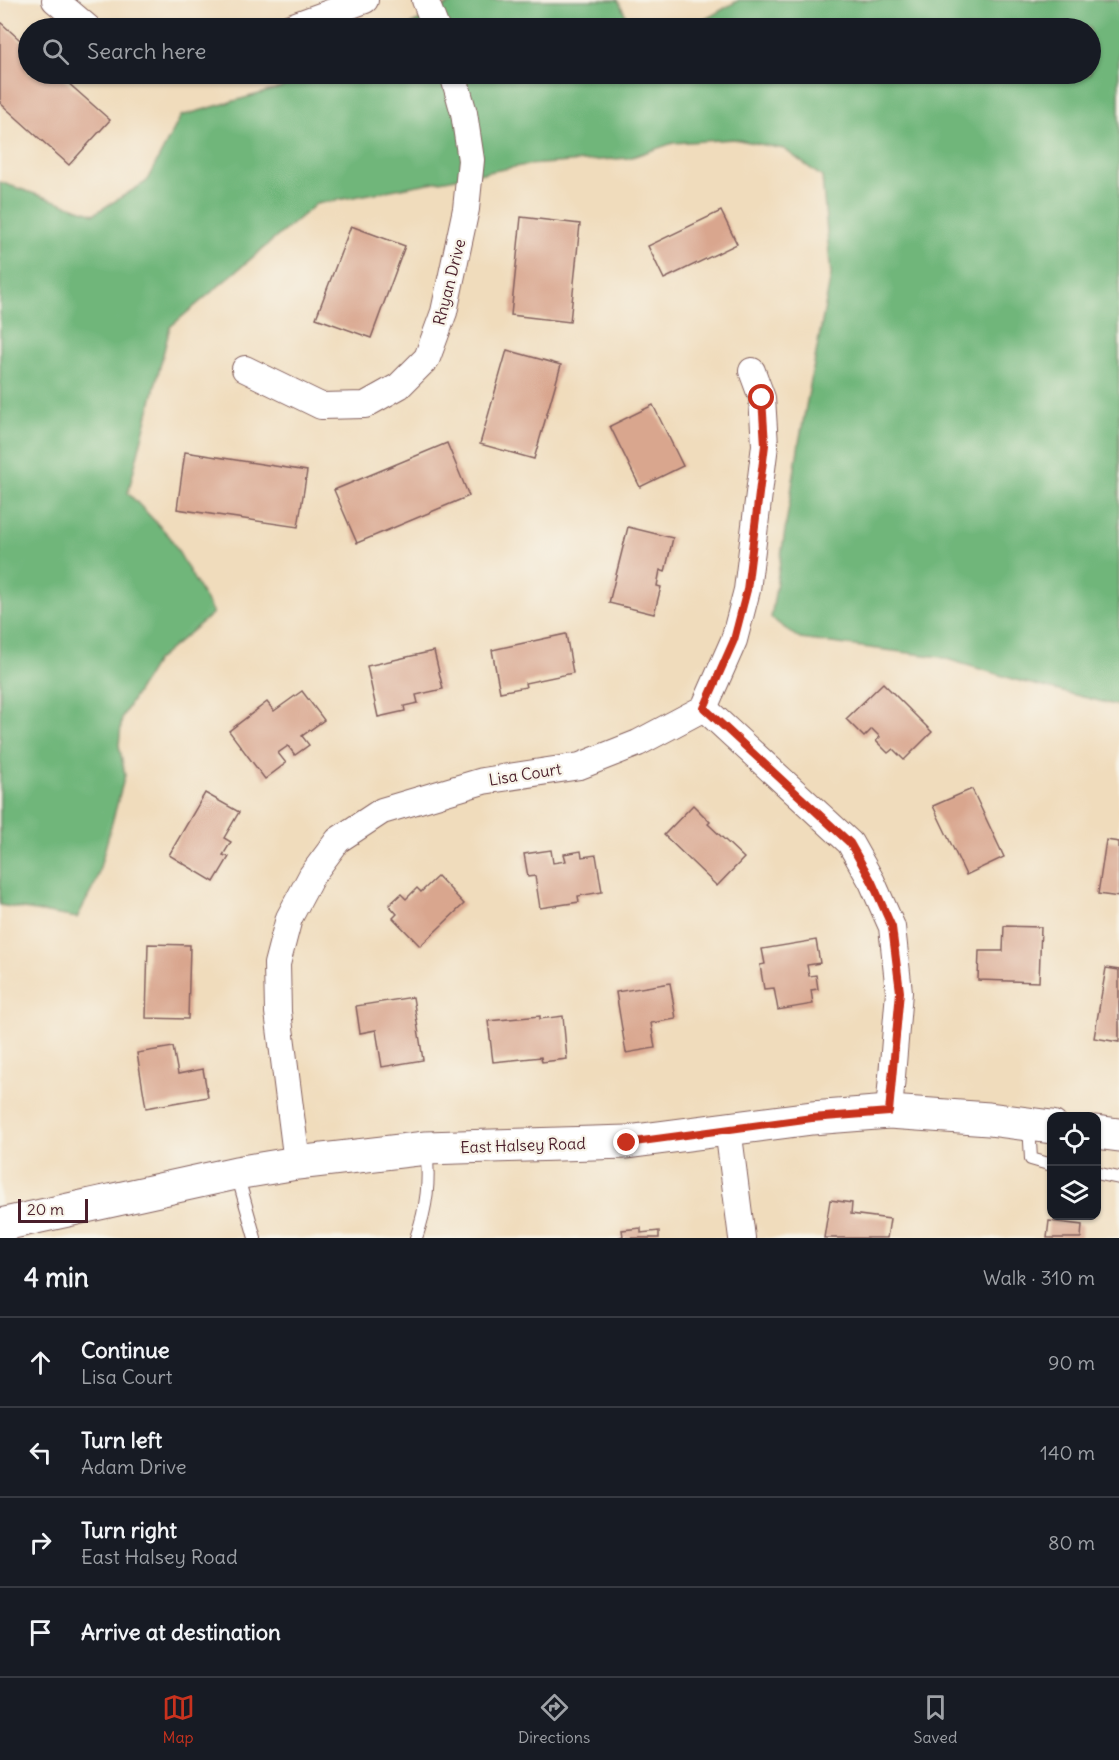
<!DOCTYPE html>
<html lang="en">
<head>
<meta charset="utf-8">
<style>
  :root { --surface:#171b24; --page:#242831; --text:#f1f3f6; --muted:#9ea1a6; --line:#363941; --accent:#c8321e }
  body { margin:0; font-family:Delius,sans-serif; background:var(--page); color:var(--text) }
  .controls { position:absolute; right:18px; bottom:18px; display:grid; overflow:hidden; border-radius:12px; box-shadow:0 2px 4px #0004 }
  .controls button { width:54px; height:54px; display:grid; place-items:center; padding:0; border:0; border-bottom:2px solid var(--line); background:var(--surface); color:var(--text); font:30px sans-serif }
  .scale { position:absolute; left:18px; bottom:15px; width:70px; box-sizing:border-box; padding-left:6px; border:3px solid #4a1f2b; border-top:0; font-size:16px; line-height:21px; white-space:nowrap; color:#4a1f2b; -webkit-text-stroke:4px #f7f3e8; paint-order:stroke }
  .stop { position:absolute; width:18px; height:18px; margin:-14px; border:4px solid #c8321e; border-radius:50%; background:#fff }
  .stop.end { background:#c8321e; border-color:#fff; box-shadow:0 2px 6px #0008 }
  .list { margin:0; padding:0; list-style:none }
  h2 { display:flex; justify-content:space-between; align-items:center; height:78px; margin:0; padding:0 24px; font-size:26px }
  h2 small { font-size:20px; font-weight:400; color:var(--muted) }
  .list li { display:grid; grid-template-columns:39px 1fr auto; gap:18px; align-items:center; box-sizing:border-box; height:90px; padding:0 24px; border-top:2px solid var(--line) }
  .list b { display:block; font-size:22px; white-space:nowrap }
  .list p { margin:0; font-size:20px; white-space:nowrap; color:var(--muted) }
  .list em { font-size:20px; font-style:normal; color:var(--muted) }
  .icon { flex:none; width:33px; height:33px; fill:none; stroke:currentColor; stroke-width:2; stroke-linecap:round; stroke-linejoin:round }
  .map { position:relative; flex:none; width:1119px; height:1238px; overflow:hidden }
  .search { position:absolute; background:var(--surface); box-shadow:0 2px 4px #0004; left:18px; right:18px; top:18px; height:66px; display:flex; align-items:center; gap:15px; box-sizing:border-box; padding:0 21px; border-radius:33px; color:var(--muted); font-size:22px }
  .sheet { height:438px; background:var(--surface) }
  nav { display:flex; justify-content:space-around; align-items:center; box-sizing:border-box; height:84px; border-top:2px solid var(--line); background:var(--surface); font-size:16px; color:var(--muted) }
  nav a { display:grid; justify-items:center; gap:3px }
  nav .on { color:var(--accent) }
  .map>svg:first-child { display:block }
  .forest { fill:#70b67a; stroke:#5d6a52; stroke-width:1.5 }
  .building { fill:#d9a68e }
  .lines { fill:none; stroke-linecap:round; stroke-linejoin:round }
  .lane-casing { stroke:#84615e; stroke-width:14 }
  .street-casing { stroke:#84615e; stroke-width:28 }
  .secondary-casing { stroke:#84615e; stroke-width:35 }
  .lane { stroke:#fff; stroke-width:12 }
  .street { stroke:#fff; stroke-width:26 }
  .secondary { stroke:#fff; stroke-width:33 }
  .route { stroke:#c8321e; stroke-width:8 }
  .labels { text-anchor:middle; stroke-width:4.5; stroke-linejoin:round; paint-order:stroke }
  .street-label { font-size:16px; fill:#4a1f2b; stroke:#f7f3e8 }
</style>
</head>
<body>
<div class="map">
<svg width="1119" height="1238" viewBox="0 0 1119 1238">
  <rect width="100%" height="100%" fill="#f7f3e8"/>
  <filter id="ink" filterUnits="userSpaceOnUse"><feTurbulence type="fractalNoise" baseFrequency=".0167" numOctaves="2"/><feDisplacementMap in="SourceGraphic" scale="12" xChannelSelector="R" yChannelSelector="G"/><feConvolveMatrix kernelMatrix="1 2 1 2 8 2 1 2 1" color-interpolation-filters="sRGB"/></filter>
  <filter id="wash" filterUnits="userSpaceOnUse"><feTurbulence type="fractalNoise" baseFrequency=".008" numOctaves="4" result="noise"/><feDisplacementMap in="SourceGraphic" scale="24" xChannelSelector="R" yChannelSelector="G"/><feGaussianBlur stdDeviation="1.35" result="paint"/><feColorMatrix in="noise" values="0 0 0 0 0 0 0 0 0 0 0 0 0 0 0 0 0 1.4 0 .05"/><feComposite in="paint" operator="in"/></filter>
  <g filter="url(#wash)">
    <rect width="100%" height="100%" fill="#f0dcbc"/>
    <g class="forest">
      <path d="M457,0H618L632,28H405Z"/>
      <path d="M739,0H1119V706L1023,682L940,657L800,639L771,618L799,443L831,275L822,177L784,149L734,139L673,143L629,158L526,165L316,204L170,327L128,493L170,537L213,613L156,661L122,717L119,745L125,775L96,882L77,918L0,905V182L94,214L146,182L181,116L280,88L312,74H1090V28H690Z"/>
    </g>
    <g id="blocks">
      <g class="building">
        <path d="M0,22L28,47V74H58L110,120L69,165L0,103Z"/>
        <path d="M721,211L737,244L664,279L648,246Z"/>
        <path d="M521,217L580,224L570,322L511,315Z"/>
        <path d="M351,226L405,246L371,338L316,318Z"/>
        <path d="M507,350L561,365L534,459L480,444Z"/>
        <path d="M653,405L683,466L640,487L610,426Z"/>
        <path d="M447,443L469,496L357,543L334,490Z"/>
        <path d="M185,452L307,471L298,527L177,509Z"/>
        <path d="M628,527L673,538L665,572L660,570L657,586L661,587L654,614L609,603Z"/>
        <path d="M566,634L573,673L525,683L526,687L500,692L492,650Z"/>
        <path d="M434,651L443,689L416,695L418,703L404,706L405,711L378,717L367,666Z"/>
        <path d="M883,683L932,732L904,760L893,749L888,753L876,741L880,737L872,729L864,737L846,719Z"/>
        <path d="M302,691L324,720L302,736L309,745L295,755L288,746L278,753L286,763L265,779L229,731L267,702L274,711Z"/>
        <path d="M972,789L1004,857L966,875L933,806Z"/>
        <path d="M205,793L239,812L224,838L231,842L223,855L229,857L214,882L169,855Z"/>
        <path d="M693,805L710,822L708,824L744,858L717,886L664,835Z"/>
        <path d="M1106,840L1119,842V897L1098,894Z"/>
        <path d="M551,850L553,863L566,861L564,854L581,851L582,857L596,855L602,892L578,896L579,902L540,908L535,876L528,877L524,854Z"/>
        <path d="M438,876L464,904L420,946L393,918L397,914L389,905L401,894L406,899L417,888L421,892Z"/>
        <path d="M1004,926L1041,927L1039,982L978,980L979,951H1003Z"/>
        <path d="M816,940L820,963L807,965L809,976L816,975L818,989L811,990L813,1004L778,1010L774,988L764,989L760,965L765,964L762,949Z"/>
        <path d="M148,944L190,945L188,1019L146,1018Z"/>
        <path d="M1106,968L1119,970V1042L1094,1038Z"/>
        <path d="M670,983L676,1019L651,1023L655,1048L626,1053L616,992Z"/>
        <path d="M413,997L423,1060L382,1067L376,1030L360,1033L356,1006Z"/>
        <path d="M540,1016V1019L563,1016L567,1059L542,1062L541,1057L493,1062L488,1021Z"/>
        <path d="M173,1047L178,1074L203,1069L208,1097L146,1108L137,1053Z"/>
        <path d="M830,1200L852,1203L851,1214L890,1219L887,1238H824Z"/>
        <path d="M1049,1221L1082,1225L1081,1238H1047Z"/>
        <path d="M641,1228V1233L659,1231V1238H618L623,1236L622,1230Z"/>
      </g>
    </g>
  </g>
  <g filter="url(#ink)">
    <use href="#blocks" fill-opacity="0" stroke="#84615e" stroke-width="1.5"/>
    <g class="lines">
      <g class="lane-casing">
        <g id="lane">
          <path d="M1029,1125L1031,1159L1052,1165"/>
          <path d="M1096,1173L1119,1178"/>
          <path d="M237,1174L255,1238"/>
          <path d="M416,1238C427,1207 430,1181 426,1148"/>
        </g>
      </g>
      <g class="street-casing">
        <g id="street">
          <path d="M55,0L88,28"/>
          <path d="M425,0L436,28"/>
          <path d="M288,28L365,0"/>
          <path d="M245,369L321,406L365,405L399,386L427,358L444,312L466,209L471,160L464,113L453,74"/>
          <path d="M704,708L850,843L872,882L892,927L899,992L889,1112"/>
          <path d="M728,1128L742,1238"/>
          <path d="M297,1163L278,1012L277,964L289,918L312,875L338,840L382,811L483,781L580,766L638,743L704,708L734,640L747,590L765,445L762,398L752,371"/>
        </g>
      </g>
      <g class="secondary-casing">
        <g id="secondary">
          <path d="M1096,1132L1119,1135"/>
          <path d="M0,1225L236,1173L297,1163L426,1148L627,1142L812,1118L889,1112L989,1119L1052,1127"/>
        </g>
      </g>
      <use href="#lane" class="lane"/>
      <use href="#street" class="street"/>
      <use href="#secondary" class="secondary"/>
    </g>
  </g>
  <g class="lines" filter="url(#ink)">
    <path class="route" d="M627,1143L812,1118L889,1112L900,992L892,927L872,882L850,843L704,708L734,640L747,590L765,445L762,398"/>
  </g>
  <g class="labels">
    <g class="street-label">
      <text transform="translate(449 282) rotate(-76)" y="6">Rhyan Drive</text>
      <text transform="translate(525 774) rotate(-9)" y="6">Lisa Court</text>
      <text transform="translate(523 1145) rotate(-2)" y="6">East Halsey Road</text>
    </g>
  </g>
</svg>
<div class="controls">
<button><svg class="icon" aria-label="locate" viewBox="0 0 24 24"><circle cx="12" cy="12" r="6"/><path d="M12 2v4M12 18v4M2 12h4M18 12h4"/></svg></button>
<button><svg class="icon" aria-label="layers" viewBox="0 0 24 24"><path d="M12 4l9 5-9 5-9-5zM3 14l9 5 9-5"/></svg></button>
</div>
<div class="scale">20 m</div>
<div class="stop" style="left:762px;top:398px"></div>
<div class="stop end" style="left:627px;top:1143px"></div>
<div class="search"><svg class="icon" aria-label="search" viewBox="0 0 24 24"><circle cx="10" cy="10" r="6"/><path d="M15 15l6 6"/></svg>Search here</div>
</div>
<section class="sheet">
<h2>4 min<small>Walk · 310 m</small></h2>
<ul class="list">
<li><svg class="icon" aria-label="ahead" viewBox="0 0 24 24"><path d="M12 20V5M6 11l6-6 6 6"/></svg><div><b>Continue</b><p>Lisa Court</p></div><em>90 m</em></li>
<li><svg class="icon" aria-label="left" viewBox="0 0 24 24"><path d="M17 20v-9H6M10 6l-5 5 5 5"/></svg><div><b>Turn left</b><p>Adam Drive</p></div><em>140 m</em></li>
<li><svg class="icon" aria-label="right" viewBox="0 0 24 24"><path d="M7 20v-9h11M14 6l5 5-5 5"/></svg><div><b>Turn right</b><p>East Halsey Road</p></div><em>80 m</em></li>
<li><svg class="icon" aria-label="arrive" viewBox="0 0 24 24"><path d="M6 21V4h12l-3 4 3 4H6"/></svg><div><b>Arrive at destination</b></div></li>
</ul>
</section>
<nav>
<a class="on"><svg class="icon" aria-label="map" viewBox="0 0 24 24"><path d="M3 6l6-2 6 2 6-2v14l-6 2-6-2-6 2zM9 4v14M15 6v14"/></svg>Map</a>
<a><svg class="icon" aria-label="directions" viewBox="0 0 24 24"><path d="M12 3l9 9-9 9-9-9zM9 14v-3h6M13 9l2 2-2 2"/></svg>Directions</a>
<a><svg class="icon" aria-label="saved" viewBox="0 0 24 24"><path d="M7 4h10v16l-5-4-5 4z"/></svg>Saved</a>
</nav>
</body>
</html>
